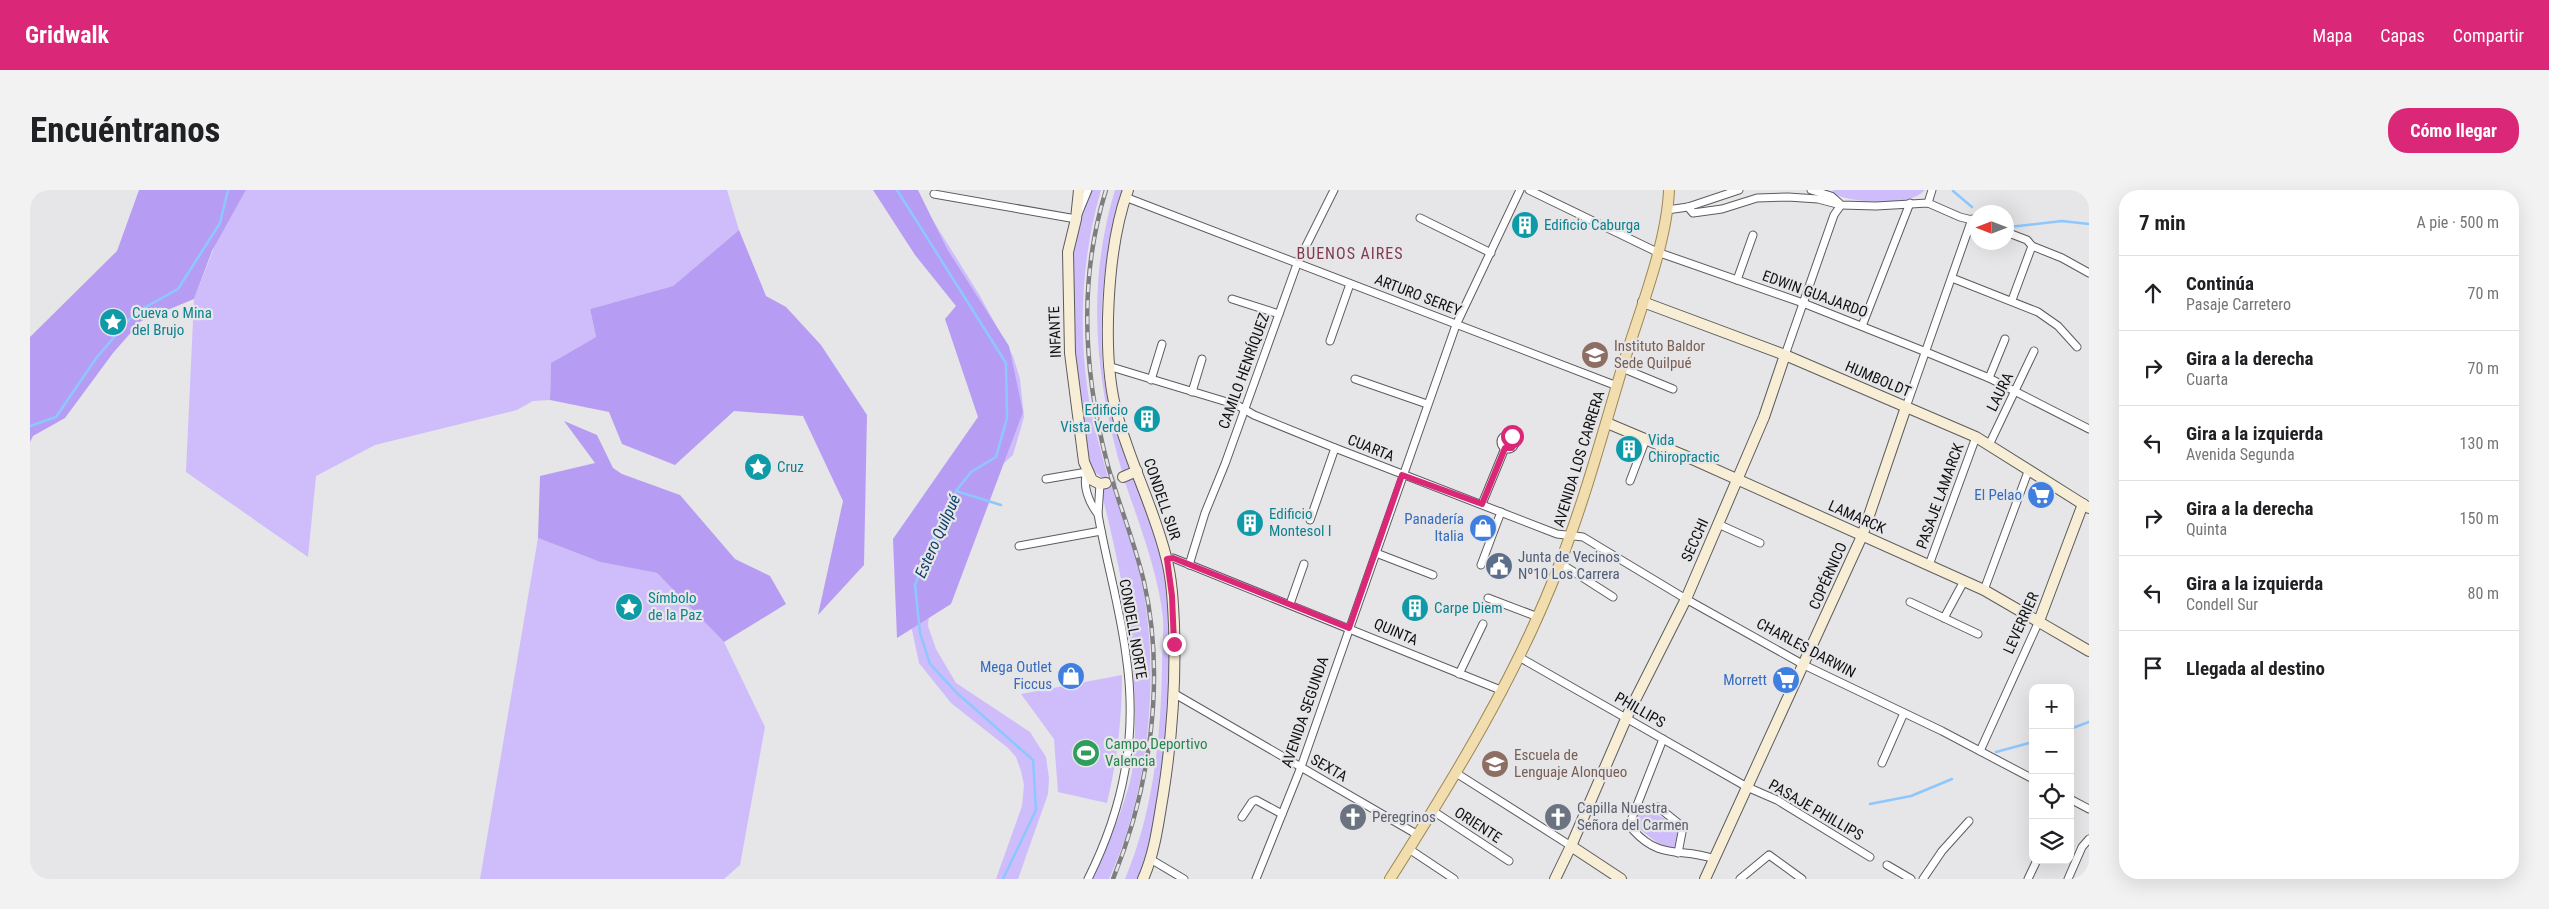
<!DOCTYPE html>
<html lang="es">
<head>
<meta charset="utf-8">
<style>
  :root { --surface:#fff; --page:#f2f2f2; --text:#202124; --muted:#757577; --line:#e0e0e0; --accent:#db2777 }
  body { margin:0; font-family:"Roboto Condensed",sans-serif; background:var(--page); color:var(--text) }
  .controls { position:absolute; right:15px; bottom:15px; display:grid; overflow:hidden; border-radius:10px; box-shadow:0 5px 20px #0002 }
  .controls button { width:45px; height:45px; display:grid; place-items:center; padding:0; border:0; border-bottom:1px solid var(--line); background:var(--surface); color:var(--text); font:25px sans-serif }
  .compass { position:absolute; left:1939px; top:15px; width:45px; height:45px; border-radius:50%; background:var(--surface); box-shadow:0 5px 20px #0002; rotate:270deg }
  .stop { position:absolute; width:15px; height:15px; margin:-11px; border:4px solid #db2777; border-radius:50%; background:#fff }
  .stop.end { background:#db2777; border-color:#fff; box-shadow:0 1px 5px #0008 }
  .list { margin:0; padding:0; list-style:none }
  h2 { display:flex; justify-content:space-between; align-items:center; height:65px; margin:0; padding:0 20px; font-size:21px }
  h2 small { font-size:16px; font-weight:400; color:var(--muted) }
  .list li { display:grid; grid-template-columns:32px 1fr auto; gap:15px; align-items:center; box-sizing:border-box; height:75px; padding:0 20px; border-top:1px solid var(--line) }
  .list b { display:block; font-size:19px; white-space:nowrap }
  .list p { margin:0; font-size:16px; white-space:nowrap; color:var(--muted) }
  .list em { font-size:16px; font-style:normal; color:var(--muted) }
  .icon { flex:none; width:28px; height:28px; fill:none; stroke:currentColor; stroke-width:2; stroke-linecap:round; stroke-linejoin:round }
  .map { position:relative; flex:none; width:2059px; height:689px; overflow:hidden; border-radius:20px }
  header { display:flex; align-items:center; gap:30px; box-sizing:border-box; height:70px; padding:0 25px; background:var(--accent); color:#fff }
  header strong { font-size:24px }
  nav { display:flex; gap:28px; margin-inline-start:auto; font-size:18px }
  .intro { display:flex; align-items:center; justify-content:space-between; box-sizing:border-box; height:120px; padding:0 30px }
  h1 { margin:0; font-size:35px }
  .button { padding:12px 22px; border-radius:20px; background:var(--accent); color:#fff; font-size:18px; font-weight:700 }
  main { display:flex; gap:30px; padding:0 30px }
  aside { flex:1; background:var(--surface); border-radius:20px; box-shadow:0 5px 20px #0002 }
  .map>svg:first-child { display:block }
  .green { fill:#cebdfa }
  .forest { fill:#b69df3 }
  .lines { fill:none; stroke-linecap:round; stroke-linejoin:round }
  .stream { stroke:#8ec7fe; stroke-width:2.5 }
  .secondary-tunnel { stroke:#c6c5c8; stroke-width:10; stroke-dasharray:10 5; stroke-linecap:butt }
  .street-casing { stroke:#5c5c5e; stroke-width:9 }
  .secondary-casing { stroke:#5c5c5e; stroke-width:12 }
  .primary-casing { stroke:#9d8754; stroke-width:12 }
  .street { stroke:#fff; stroke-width:7 }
  .secondary { stroke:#f8eed6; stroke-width:10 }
  .primary { stroke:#f2ddae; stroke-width:10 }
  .rail-casing { stroke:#7e7e80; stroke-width:4.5 }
  .rail { stroke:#e6e5e8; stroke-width:2.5; stroke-dasharray:8; stroke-linecap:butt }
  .route { stroke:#db2777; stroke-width:6 }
  .labels { text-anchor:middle; stroke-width:4.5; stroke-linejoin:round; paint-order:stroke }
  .culture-label { font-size:15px; fill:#0d838f; stroke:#e6e5e8; text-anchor:start }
  .street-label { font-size:15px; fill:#111112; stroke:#e6e5e8 }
  .education-label { font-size:15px; fill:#785e54; stroke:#e6e5e8; text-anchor:start }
  .shop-label { font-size:15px; fill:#366cbe; stroke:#e6e5e8; text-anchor:end }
  .service-label { font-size:15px; fill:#4e5e75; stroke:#e6e5e8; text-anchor:start }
  .leisure-label { font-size:15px; fill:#27864d; stroke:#e6e5e8; text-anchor:start }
  .worship-label { font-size:15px; fill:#5b616d; stroke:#e6e5e8; text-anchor:start }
  .neighbourhood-label { font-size:16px; letter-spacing:1px; fill:#823a4d; stroke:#e6e5e8 }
  .water-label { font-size:16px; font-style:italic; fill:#0a416c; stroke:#e6e5e8 }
</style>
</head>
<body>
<header>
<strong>Gridwalk</strong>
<nav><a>Mapa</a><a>Capas</a><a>Compartir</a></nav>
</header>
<div class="intro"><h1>Encuéntranos</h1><a class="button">Cómo llegar</a></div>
<main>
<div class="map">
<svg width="2059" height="689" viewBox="0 0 2059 689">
  <rect width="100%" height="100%" fill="#e6e5e8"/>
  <g class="green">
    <path d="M216,0H697L709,40L643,96L560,119L566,147L521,173L520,210L503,211L487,220L345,255L286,286L278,367L156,282L164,109L186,53Z"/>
    <path d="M884,0L950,106L983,166L990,189L994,227L983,265L953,292L901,398L898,436L906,459L926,493L1000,542L1016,567L1019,588L1018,604L988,689H966L992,616L994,595L991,581L986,567L978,558L921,513L889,473L879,426L974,225Z"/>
    <path d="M1060,0H1071C1052,66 1048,135 1058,203C1062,232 1071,260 1078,288L1071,287L1059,277L1044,156L1042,64L1045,47Z"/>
    <path d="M1085,0H1092C1074,54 1066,138 1075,193C1080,221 1090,248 1100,274L1098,281L1093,285C1065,191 1056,95 1085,0Z"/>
    <path d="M1803,0H1895C1877,19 1824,12 1802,4Z"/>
    <path d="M1100,286L1107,288L1133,366L1139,409L1141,515L1120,663L1109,689H1095C1123,623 1131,548 1132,477C1132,461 1134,444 1133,428C1128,381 1109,334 1094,289Z"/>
    <path d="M1081,294C1091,322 1102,351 1109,380C1132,477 1120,599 1079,689H1061C1077,656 1093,622 1101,587C1105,567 1105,546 1105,526C1105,453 1091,380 1073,309V300Z"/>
    <path d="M508,348L570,372L627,383L694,452L735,537L710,675L694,689H450Z"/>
    <path d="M1092,485C1092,529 1087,571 1077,613L1028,602L1024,549L991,504Z"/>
    <path d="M1619,619L1652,640L1647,658L1636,659L1604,635L1606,625H1612Z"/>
  </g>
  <g class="forest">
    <path d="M109,0H216L182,61L164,109L111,131L83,163L35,228L3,246L0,252V147L87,61Z"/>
    <path d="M843,0H888L917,59L979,156L993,222L921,414L867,448L863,349L948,227L915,129L926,116L885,65Z"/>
    <path d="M709,40L736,106L756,117L791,155L837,225L834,375L788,425L813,311L773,226L704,221L645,275L592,254L579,222L520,210L521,173L566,147L560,119L643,96Z"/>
    <path d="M534,231L567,245L583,278L592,284L650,305L705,369L740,386L756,414L694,452L627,383L570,372L508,348L510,286L565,273Z"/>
  </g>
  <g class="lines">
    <g class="stream">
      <path d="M867,0L976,173L977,228L966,267L941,282L926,301L907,339L885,395L890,443L900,474L927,503L1003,570L1006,620L973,689"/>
      <path d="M1923,1L1942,17"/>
      <path d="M1979,37L2032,31L2059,34"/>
      <path d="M0,236L26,227L67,167L105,123L148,99L190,33L198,0"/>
      <path d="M926,301L971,315"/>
      <path d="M2040,539L2059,532"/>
      <path d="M1966,562L2003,552"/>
      <path d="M1840,614L1881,606L1922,589"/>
    </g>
    <path class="secondary-tunnel" d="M1076,293L1093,287"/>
    <g class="street-casing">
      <g id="street">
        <path d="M1499,0L1627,62L1773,113L1896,162L1959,188L2059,239"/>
        <path d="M1781,0L1801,6L1809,13"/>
        <path d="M904,4L1046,29L1058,0"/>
        <path d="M1095,7L1587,196"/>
        <path d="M1898,13L1902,0"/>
        <path d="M1658,17L1663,23L1692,19L1727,8L1758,7L1788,9L1811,15L1846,16L1898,13L1930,27L1946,31"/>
        <path d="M1637,20L1658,17L1709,0"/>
        <path d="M1390,28L1461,63"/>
        <path d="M1976,42L1997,50L2002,56L2032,68L2059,83"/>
        <path d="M1922,88L2008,122L2028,136L2047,157"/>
        <path d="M1707,90L1723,45"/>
        <path d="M1202,109L1249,124"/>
        <path d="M1982,110L2002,56"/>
        <path d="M1832,136L1880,13"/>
        <path d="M1300,151L1320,94"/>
        <path d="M1755,165L1804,25L1811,15"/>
        <path d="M1078,176L1207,215L1224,225L1305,258L1527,344L1553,347L1656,409L1774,475L1912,541L2003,589"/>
        <path d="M1592,178L1643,199"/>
        <path d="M1959,188L1975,149"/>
        <path d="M1325,189L1397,214"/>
        <path d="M1121,190L1132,154"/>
        <path d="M1162,202L1172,169"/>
        <path d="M1876,217L1942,29"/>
        <circle cx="1478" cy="252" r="7"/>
        <path d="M1959,255L2004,161"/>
        <path d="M1016,289L1057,282C1052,295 1059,313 1068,324C1076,371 1090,417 1096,465C1108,545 1094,617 1058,689"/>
        <path d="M1600,291L1616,249"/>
        <path d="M1452,314L1475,258"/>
        <path d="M1068,324L1070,294"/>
        <path d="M1280,330L1305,258"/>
        <path d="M1688,334L1730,353"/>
        <path d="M989,356L1071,341"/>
        <path d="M1346,363L1403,385"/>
        <path d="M1137,369L1143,368L1473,501"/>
        <path d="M1530,373L1583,407"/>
        <path d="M1159,375L1175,323L1195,274L1267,74L1304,0"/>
        <path d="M1451,375L1471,322"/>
        <path d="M1899,375L1946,247"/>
        <path d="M1954,400L1999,279"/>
        <path d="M1458,408L1508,427"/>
        <path d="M1880,412L1948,444"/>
        <path d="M1260,414L1274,374"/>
        <path d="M1914,428L1934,391"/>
        <path d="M1489,467L1717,597L1747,610L1840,667"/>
        <path d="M1429,484L1453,434"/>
        <path d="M1145,504L1388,645"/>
        <path d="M1633,549L1602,628L1603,640C1631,671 1651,657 1684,669"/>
        <path d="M1950,561L2009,431"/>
        <path d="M1852,573L1874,523"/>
        <path d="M1426,583L1541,656"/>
        <path d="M2040,609L2059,619"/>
        <path d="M1628,617L1653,637L1648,663"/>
        <path d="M1403,621L1479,671"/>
        <path d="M1212,627L1222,612L1226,610L1252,624"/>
        <path d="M1379,659L1424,689"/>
        <path d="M1122,670L1154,689"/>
        <path d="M1857,675L1881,689"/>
        <path d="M1226,689L1271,577L1426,135L1490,0"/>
        <path d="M1710,689L1739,665L1772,689"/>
        <path d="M1893,689L1912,661L1939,631"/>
        <path d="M1998,689L2007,670"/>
        <path d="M2038,689L2052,657L2059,649"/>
      </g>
    </g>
    <g class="secondary-casing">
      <g id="secondary">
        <path d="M1049,0L1046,29L1038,62L1040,163L1054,272L1062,290L1070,294L1076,293"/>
        <path d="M1098,0C1077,57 1071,166 1087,224C1100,273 1124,318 1136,367C1142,389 1143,413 1144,435C1146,493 1142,548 1133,605C1128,634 1125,662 1113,689"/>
        <path d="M1613,112L1755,165L1946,247L2059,318"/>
        <path d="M1577,233L1653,265L1954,400L2059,461"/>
        <path d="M1093,287L1107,281"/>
        <path d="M2009,431L2053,314"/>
        <path d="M1541,656L1591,689"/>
        <path d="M1525,689L1541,656L1599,522L1656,409L1734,227L1755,165"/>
        <path d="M1675,689L1832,346L1876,217"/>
      </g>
    </g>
    <g class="primary-casing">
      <path id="primary" d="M1360,689C1424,588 1487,486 1530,373C1555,309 1573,242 1593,175C1609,123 1637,53 1639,0"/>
    </g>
    <use href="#street" class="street"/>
    <use href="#secondary" class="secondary"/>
    <use href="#primary" class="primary"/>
    <g class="rail-casing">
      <path id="rail" d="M1076,0C1048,90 1054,186 1078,276C1089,315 1105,353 1114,392C1136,489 1120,598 1083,689"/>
    </g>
    <use href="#rail" class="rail"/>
  </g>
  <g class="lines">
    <path class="route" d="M1144,454L1142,406L1137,369L1143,368L1319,438L1372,285L1452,314L1475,258H1482L1484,254L1482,246"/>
  </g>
  <defs>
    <g id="building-disc" transform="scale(1.4375)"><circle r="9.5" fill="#0f9aa8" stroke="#e6e5e8"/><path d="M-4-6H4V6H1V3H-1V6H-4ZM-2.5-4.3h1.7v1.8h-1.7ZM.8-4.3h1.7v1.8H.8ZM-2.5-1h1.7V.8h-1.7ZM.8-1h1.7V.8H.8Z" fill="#fff"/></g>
    <g id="sight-disc" transform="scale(1.4375)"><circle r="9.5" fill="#0f9aa8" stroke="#e6e5e8"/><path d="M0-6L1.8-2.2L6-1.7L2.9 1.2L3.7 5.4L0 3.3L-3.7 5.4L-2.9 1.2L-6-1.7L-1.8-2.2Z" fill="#fff"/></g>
    <g id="school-disc" transform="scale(1.4375)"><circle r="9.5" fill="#8d6e63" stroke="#e6e5e8"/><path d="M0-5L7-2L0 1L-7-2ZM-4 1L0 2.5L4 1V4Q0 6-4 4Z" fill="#fff"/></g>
    <g id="supermarket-disc" transform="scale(1.4375)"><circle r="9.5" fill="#3f7fe0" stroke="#e6e5e8"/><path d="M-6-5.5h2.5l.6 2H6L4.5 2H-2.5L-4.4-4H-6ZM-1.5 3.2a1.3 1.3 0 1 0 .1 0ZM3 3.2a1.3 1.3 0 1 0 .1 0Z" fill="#fff"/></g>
    <g id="shop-disc" transform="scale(1.4375)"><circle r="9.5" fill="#3f7fe0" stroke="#e6e5e8"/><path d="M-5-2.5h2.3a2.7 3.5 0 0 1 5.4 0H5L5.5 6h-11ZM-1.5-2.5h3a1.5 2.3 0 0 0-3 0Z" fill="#fff"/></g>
    <g id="civic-disc" transform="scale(1.4375)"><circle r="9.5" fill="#5c6f8a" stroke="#e6e5e8"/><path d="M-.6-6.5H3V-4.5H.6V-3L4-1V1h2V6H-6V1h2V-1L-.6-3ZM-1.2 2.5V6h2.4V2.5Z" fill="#fff"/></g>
    <g id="stadium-disc" transform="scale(1.4375)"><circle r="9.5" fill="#2e9e5b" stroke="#e6e5e8"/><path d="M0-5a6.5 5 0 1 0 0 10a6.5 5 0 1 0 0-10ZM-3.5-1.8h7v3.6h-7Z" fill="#fff"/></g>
    <g id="church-disc" transform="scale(1.4375)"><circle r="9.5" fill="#6b7280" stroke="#e6e5e8"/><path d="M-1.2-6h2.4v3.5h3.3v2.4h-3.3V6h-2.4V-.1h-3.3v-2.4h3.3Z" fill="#fff"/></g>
  </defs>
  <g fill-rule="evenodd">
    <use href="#building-disc" x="1495" y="35"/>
    <use href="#sight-disc" x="83" y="132"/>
    <use href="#school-disc" x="1565" y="165"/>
    <use href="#building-disc" x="1117" y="229"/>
    <use href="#building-disc" x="1599" y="259"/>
    <use href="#sight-disc" x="728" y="277"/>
    <use href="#supermarket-disc" x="2011" y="305"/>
    <use href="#building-disc" x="1220" y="333"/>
    <use href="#shop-disc" x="1453" y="338"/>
    <use href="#civic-disc" x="1469" y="376"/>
    <use href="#sight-disc" x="599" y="417"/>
    <use href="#building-disc" x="1385" y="418"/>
    <use href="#shop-disc" x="1041" y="486"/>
    <use href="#supermarket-disc" x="1756" y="490"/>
    <use href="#stadium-disc" x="1056" y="563"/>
    <use href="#school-disc" x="1465" y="574"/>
    <use href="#church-disc" x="1323" y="627"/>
    <use href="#church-disc" x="1528" y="627"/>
  </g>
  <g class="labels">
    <g class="culture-label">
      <text x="1514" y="40">Edificio Caburga</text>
      <text x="102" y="128">Cueva o Mina<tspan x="102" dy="17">del Brujo</tspan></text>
      <text x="1098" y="225" text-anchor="end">Edificio<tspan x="1098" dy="17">Vista Verde</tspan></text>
      <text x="1618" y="255">Vida<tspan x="1618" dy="17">Chiropractic</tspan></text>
      <text x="747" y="282">Cruz</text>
      <text x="1239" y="329">Edificio<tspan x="1239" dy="17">Montesol I</tspan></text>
      <text x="618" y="413">Símbolo<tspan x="618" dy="17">de la Paz</tspan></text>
      <text x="1404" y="423">Carpe Diem</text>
    </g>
    <g class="street-label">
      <text transform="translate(1785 104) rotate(20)" y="5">EDWIN GUAJARDO</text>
      <text transform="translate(1388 105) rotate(21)" y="5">ARTURO SEREY</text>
      <text transform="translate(1025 142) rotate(-92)" y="5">INFANTE</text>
      <text transform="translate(1214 181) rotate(-70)" y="5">CAMILO HENRÍQUEZ</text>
      <text transform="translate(1848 189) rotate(23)" y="5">HUMBOLDT</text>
      <text transform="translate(1970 202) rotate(-64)" y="5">LAURA</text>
      <text transform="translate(1341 258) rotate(22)" y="5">CUARTA</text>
      <text transform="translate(1549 269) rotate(-73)" y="5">AVENIDA LOS CARRERA</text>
      <text transform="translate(1910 306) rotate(-70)" y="5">PASAJE LAMARCK</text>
      <text transform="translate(1132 309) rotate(71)" y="5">CONDELL SUR</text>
      <text transform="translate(1827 327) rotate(24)" y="5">LAMARCK</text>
      <text transform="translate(1665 350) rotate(-66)" y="5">SECCHI</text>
      <text transform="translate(1798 386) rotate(-66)" y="5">COPÉRNICO</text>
      <text transform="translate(1991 433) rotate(-66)" y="5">LEVERRIER</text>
      <text transform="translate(1103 439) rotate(80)" y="5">CONDELL NORTE</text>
      <text transform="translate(1366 442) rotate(23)" y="5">QUINTA</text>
      <text transform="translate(1776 458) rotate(28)" y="5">CHARLES DARWIN</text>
      <text transform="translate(1610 520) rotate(30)" y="5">PHILLIPS</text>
      <text transform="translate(1275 522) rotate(-71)" y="5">AVENIDA SEGUNDA</text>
      <text transform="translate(1299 578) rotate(30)" y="5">SEXTA</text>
      <text transform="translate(1786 620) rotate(30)" y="5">PASAJE PHILLIPS</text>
      <text transform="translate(1448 635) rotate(33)" y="5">ORIENTE</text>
    </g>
    <g class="education-label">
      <text x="1584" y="161">Instituto Baldor<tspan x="1584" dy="17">Sede Quilpué</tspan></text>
      <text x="1484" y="570">Escuela de<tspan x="1484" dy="17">Lenguaje Alonqueo</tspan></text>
    </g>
    <g class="shop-label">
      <text x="1992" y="310">El Pelao</text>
      <text x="1434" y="334">Panadería<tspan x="1434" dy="17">Italia</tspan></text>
      <text x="1022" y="482">Mega Outlet<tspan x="1022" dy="17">Ficcus</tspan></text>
      <text x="1737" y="495">Morrett</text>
    </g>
    <g class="service-label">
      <text x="1488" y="372">Junta de Vecinos<tspan x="1488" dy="17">Nº10 Los Carrera</tspan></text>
    </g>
    <g class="leisure-label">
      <text x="1075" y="559">Campo Deportivo<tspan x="1075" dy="17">Valencia</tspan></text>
    </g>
    <g class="worship-label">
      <text x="1547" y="623">Capilla Nuestra<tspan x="1547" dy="17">Señora del Carmen</tspan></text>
      <text x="1342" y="632">Peregrinos</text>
    </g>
    <g class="neighbourhood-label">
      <text x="1320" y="69">BUENOS AIRES</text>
    </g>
    <g class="water-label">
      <text transform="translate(907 346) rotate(-66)" y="6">Estero Quilpué</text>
    </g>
  </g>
</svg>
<div class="controls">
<button>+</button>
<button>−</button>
<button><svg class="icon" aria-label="locate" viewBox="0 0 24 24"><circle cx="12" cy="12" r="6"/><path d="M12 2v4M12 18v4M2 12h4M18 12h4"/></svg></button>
<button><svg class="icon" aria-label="layers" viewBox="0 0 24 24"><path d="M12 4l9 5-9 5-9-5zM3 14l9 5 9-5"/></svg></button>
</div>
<svg class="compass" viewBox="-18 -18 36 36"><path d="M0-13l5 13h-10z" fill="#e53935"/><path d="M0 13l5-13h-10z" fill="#757577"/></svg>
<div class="stop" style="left:1482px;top:246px"></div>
<div class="stop end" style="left:1144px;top:454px"></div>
</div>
<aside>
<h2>7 min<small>A pie · 500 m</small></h2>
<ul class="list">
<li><svg class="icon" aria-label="ahead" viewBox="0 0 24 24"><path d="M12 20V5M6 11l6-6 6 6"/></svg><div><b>Continúa</b><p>Pasaje Carretero</p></div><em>70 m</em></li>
<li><svg class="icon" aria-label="right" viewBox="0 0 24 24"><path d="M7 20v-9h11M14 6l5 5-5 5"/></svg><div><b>Gira a la derecha</b><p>Cuarta</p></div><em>70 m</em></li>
<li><svg class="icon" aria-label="left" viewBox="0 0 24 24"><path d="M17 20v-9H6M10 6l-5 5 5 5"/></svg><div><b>Gira a la izquierda</b><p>Avenida Segunda</p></div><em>130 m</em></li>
<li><svg class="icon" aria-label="right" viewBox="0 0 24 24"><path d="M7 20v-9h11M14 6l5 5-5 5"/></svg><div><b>Gira a la derecha</b><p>Quinta</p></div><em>150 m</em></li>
<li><svg class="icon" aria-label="left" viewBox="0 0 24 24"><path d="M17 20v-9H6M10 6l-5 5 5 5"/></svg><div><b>Gira a la izquierda</b><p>Condell Sur</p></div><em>80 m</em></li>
<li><svg class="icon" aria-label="arrive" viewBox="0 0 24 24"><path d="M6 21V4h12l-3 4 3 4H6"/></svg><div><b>Llegada al destino</b></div></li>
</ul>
</aside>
</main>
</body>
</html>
